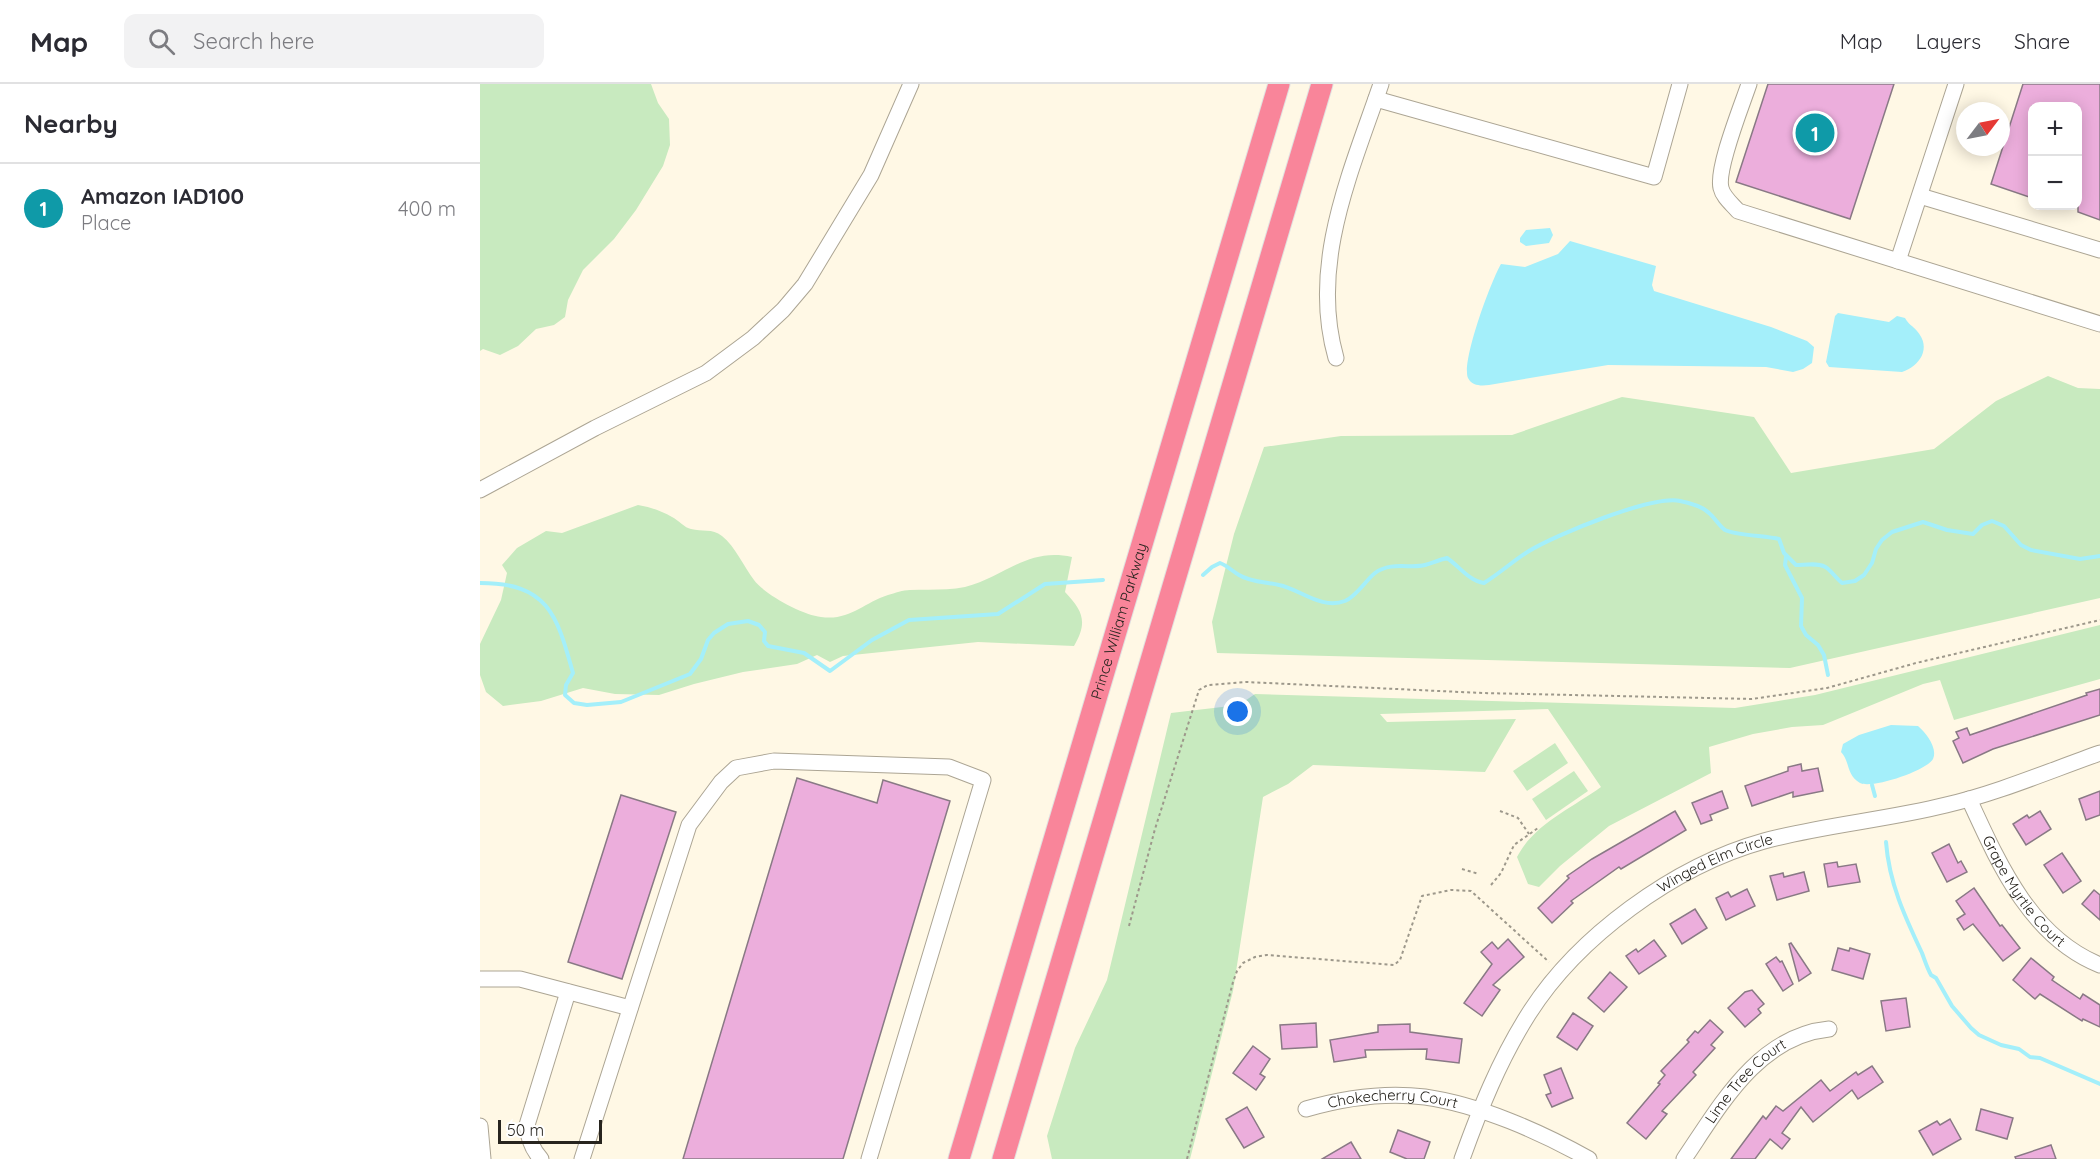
<!DOCTYPE html>
<html lang="en">
<head>
<meta charset="utf-8">
<style>
  :root { --surface:#fff; --page:#f2f2f3; --text:#2b2b33; --muted:#7c7c81; --line:#e1e1e2; --accent:#0f766e }
  body { margin:0; font-family:Quicksand,sans-serif; background:var(--page); color:var(--text) }
  .controls { position:absolute; right:18px; top:18px; display:grid; overflow:hidden; border-radius:12px; box-shadow:0 3px 15px #0003 }
  .controls button { width:54px; height:54px; display:grid; place-items:center; padding:0; border:0; border-bottom:2px solid var(--line); background:var(--surface); color:var(--text); font:30px sans-serif }
  .compass { position:absolute; left:1476px; top:18px; width:54px; height:54px; border-radius:50%; background:var(--surface); box-shadow:0 3px 15px #0003; rotate:58deg }
  .scale { position:absolute; left:18px; bottom:15px; width:104px; box-sizing:border-box; padding-left:6px; border:3px solid #27241e; border-top:0; font-size:16px; line-height:21px; white-space:nowrap; color:#27241e; -webkit-text-stroke:4px #fff; paint-order:stroke }
  .you { position:absolute; left:758px; top:628px; width:21px; height:21px; margin:-15px; border:4px solid #fff; border-radius:50%; background:#1a73e8; box-shadow:0 0 0 9px #1a73e833 }
  .badge { display:grid; place-items:center; width:39px; height:39px; border-radius:50%; background:var(--accent); color:#fff; font-size:20px; font-weight:700 }
  .pin { position:absolute; translate:-50% -50%; border:3px solid #fff; box-shadow:0 2px 6px #0006 }
  .list { margin:0; padding:0; list-style:none }
  h2 { display:flex; justify-content:space-between; align-items:center; height:78px; margin:0; padding:0 24px; font-size:26px }
  h2 small { font-size:20px; font-weight:400; color:var(--muted) }
  .list li { display:grid; grid-template-columns:39px 1fr auto; gap:18px; align-items:center; box-sizing:border-box; height:90px; padding:0 24px; border-top:2px solid var(--line) }
  .list b { display:block; font-size:22px; white-space:nowrap }
  .list p { margin:0; font-size:20px; white-space:nowrap; color:var(--muted) }
  .list em { font-size:20px; font-style:normal; color:var(--muted) }
  .icon { flex:none; width:33px; height:33px; fill:none; stroke:currentColor; stroke-width:2; stroke-linecap:round; stroke-linejoin:round }
  .map { position:relative; flex:none; width:1620px; height:1075px; overflow:hidden }
  header { display:flex; align-items:center; gap:36px; box-sizing:border-box; height:84px; padding:0 30px; background:var(--surface); border-bottom:2px solid var(--line) }
  header strong { font-size:28px }
  nav { display:flex; gap:33px; margin-inline-start:auto; font-size:21px }
  .search { width:420px; height:54px; background:var(--page); display:flex; align-items:center; gap:15px; box-sizing:border-box; padding:0 21px; border-radius:12px; color:var(--muted); font-size:22px }
  main { display:flex }
  aside { flex:1; background:var(--surface) }
  .map>svg:first-child { display:block }
  .green { fill:#c8eabf }
  .water { fill:#a4effa }
  .lines { fill:none; stroke-linecap:round; stroke-linejoin:round }
  .stream { stroke:#a4effa; stroke-width:4 }
  .building { fill:#ecaedc; stroke:#897985; stroke-width:1.5 }
  .minor-casing { stroke:#aca594; stroke-width:17 }
  .highway-casing { stroke:#e1e0e0; stroke-width:23 }
  .path { stroke:#9d988b; stroke-width:2; stroke-dasharray:3 3; stroke-linecap:butt }
  .minor { stroke:#fff; stroke-width:15 }
  .highway { stroke:#f9859a; stroke-width:21 }
  .labels { text-anchor:middle; stroke-width:4.5; stroke-linejoin:round; paint-order:stroke }
  .street-label { font-size:15px; fill:#27241e; stroke:#fff }
</style>
</head>
<body>
<header>
<strong>Map</strong>
<div class="search"><svg class="icon" aria-label="search" viewBox="0 0 24 24"><circle cx="10" cy="10" r="6"/><path d="M15 15l6 6"/></svg>Search here</div>
<nav><a>Map</a><a>Layers</a><a>Share</a></nav>
</header>
<main>
<aside>
<h2>Nearby<small></small></h2>
<ul class="list">
<li><span class="badge" style="background:#0f9aa8">1</span><div><b>Amazon IAD100</b><p>Place</p></div><em>400 m</em></li>
</ul>
</aside>
<div class="map">
<svg width="1620" height="1075" viewBox="0 0 1620 1075">
  <rect width="100%" height="100%" fill="#fff8e5"/>
  <g class="green">
    <path d="M0,0H171L178,19L189,35L190,61L183,82L156,126L134,155L103,186L88,216L85,233L74,241L56,245L38,262L20,271L3,265L0,267Z"/>
    <path d="M1568,292L1598,304L1620,305V514L1310,584L737,569L732,538L754,450L784,363L861,352L1032,351L1142,313L1274,333L1311,389L1454,365L1516,317Z"/>
    <path d="M158,421C170,423 182,427 192,433C198,436 205,444 211,445C222,448 232,444 242,452C255,462 264,483 274,496C285,511 323,531 341,533C370,537 383,519 408,511C415,509 423,506 430,506C448,505 467,507 485,503C525,493 547,463 592,473L585,508C603,527 608,538 594,562L498,558L363,572L350,578L337,571L317,580L263,588L214,600L179,611L135,610L103,604L61,617L23,622L6,608L0,591V560L21,516L27,489L22,481L37,464L66,447L82,449Z"/>
    <path d="M1620,541V595L1474,636L1460,596L1443,600L1343,641L1312,643L1273,650L1229,663L1231,689L1129,742L1080,782L1059,803L1048,800L1037,773C1054,740 1092,724 1121,703L1068,625L900,630L907,638L1036,635L1005,688L833,681L808,700L783,713L753,907L710,1075H572L567,1052L595,964L627,896L691,629L759,621L775,610L1255,624L1335,611Z"/>
    <path d="M1075,659L1088,679L1047,707L1033,687Z"/>
    <path d="M1094,687L1108,707L1066,736L1052,715Z"/>
  </g>
  <g class="water">
    <path d="M1070,144L1073,151L1069,159L1046,162L1040,158V154L1046,146Z"/>
    <path d="M1090,157L1176,182L1172,201L1174,207L1291,243L1327,257L1334,263L1332,279L1323,285L1313,288L1286,283L1128,281L1009,301C1001,302 992,302 988,294C981,278 1011,197 1021,180L1045,183L1078,170Z"/>
    <path d="M1358,229L1409,238L1417,232L1425,234C1428,240 1433,242 1437,247C1452,264 1440,282 1422,288L1349,283L1346,278L1355,232Z"/>
    <path d="M1411,641L1438,642C1446,649 1458,664 1453,675C1446,687 1392,705 1380,699C1366,691 1370,677 1361,668L1363,660L1379,651Z"/>
  </g>
  <g class="lines">
    <g class="stream">
      <path d="M1306,473L1305,481L1322,514L1321,542L1326,551L1338,561L1344,571L1348,591"/>
      <path d="M723,491L732,483L740,479C748,482 752,487 759,491C770,498 786,498 799,501C820,505 841,526 865,517C877,512 885,497 895,489C911,477 931,485 945,481C952,479 959,476 967,474C979,482 989,497 1004,499C1020,489 1033,477 1049,467C1075,451 1172,411 1200,417C1210,419 1222,422 1229,429C1235,434 1239,442 1245,446C1255,451 1286,452 1299,455L1304,469L1316,481C1325,481 1340,478 1347,484C1353,489 1356,494 1362,499L1375,497L1384,491L1392,479L1396,465L1402,456L1412,448L1443,438L1467,446L1493,450L1502,441L1512,437L1524,442L1541,461L1551,466L1600,475L1620,472"/>
      <path d="M0,499C69,499 77,532 93,589L86,601L85,611L94,619L107,621L141,618L210,590L221,575L228,556L234,549L248,540L268,537L279,541L285,548L284,557L288,562L324,569L350,587L392,556L429,536L518,530L565,500L623,496"/>
      <path d="M1392,701L1395,712"/>
      <path d="M1406,758C1409,799 1425,833 1442,869C1445,877 1447,884 1451,891L1456,894L1472,922L1491,944L1499,951L1521,961L1539,965L1550,973L1560,974L1620,1000"/>
    </g>
  </g>
  <g class="building">
    <path d="M1288,0H1414L1370,135L1256,98Z"/>
    <path d="M1543,0H1620V136L1598,128V22H1552V114L1511,100Z"/>
    <path d="M1620,605V631L1513,665L1483,679L1473,657L1479,654L1476,648L1487,644L1490,651L1607,611L1606,609Z"/>
    <path d="M1321,680L1322,687L1338,684L1343,707L1313,713V708L1272,722L1265,702L1308,687V683Z"/>
    <path d="M317,694L397,719L403,696L470,717L363,1075H203Z"/>
    <path d="M1242,707L1248,724L1230,731L1232,736L1221,740L1212,719Z"/>
    <path d="M1620,707V731L1606,736L1599,715Z"/>
    <path d="M141,711L196,728L142,895L88,878Z"/>
    <path d="M1195,727L1206,746L1141,785L1139,783L1091,817L1093,819L1072,839L1058,824L1089,794L1087,792L1112,775Z"/>
    <path d="M1560,727L1571,745L1546,761L1533,740L1547,731L1549,734Z"/>
    <path d="M1469,760L1478,779L1481,777L1487,788L1467,798L1452,769Z"/>
    <path d="M1582,769L1601,797L1583,809L1564,781Z"/>
    <path d="M1357,778L1358,783L1376,780L1380,798L1348,803L1344,780Z"/>
    <path d="M1324,788L1329,807L1297,816L1290,792L1303,789L1304,793Z"/>
    <path d="M1494,804L1520,842L1522,841L1540,864L1523,877L1493,840L1484,846L1477,835L1485,830L1476,817Z"/>
    <path d="M1267,805L1275,822L1246,836L1236,814L1248,808L1251,813Z"/>
    <path d="M1614,806L1620,811V836L1602,820Z"/>
    <path d="M1215,825L1227,844L1202,860L1190,840Z"/>
    <path d="M1028,855L1044,873L1013,901L1020,906L1002,932L984,919L1012,880L1001,868L1012,858L1018,865Z"/>
    <path d="M1174,856L1186,872L1159,890L1146,872L1156,865L1158,868Z"/>
    <path d="M1311,859L1331,889L1319,897L1309,860Z"/>
    <path d="M1358,864L1369,867L1370,864L1390,870L1383,895L1352,886Z"/>
    <path d="M1296,873L1300,878L1302,877L1313,900L1303,907L1286,880Z"/>
    <path d="M1551,874L1574,893L1572,896L1600,915L1603,910L1620,921V943L1603,935L1602,937L1560,910L1555,915L1533,896Z"/>
    <path d="M1130,888L1147,903L1124,928L1108,914Z"/>
    <path d="M1272,906L1284,920L1278,925L1281,929L1265,943L1248,924L1265,908Z"/>
    <path d="M1426,914L1430,943L1406,947L1401,917Z"/>
    <path d="M1093,929L1113,942L1097,966L1077,953Z"/>
    <path d="M1230,936L1243,948L1231,961L1235,964L1213,988L1216,991L1182,1027L1187,1030L1166,1055L1147,1039L1180,1000L1178,999L1185,991L1181,987L1209,958L1207,956L1215,947L1218,949Z"/>
    <path d="M836,939L837,963L802,965L800,941Z"/>
    <path d="M930,940V948L982,955L979,979L946,975L947,965L885,966L886,973L854,978L850,956L898,948V941Z"/>
    <path d="M773,962L790,975L780,990L785,993L776,1006L753,989Z"/>
    <path d="M1392,982L1403,998L1378,1015L1372,1006L1333,1038L1321,1023L1302,1049L1310,1055L1302,1065L1290,1055L1275,1075H1251L1283,1032L1286,1035L1296,1022L1303,1027L1341,996L1350,1007L1376,988L1378,991Z"/>
    <path d="M1081,984L1093,1014L1072,1023L1066,1011L1071,1009L1064,991Z"/>
    <path d="M767,1023L784,1053L764,1064L746,1035Z"/>
    <path d="M1501,1025L1533,1034L1527,1055L1496,1046Z"/>
    <path d="M1470,1035L1481,1055L1453,1071L1439,1047L1457,1037L1460,1041Z"/>
    <path d="M918,1046L950,1058L944,1075H927L910,1068Z"/>
    <path d="M871,1058L881,1075H842Z"/>
    <path d="M1571,1061L1576,1075H1536L1535,1073Z"/>
  </g>
  <g class="lines">
    <g class="minor-casing">
      <g id="minor">
        <path d="M1269,0C1262,21 1236,85 1241,104C1243,113 1252,120 1258,127L1620,240"/>
        <path d="M896,15L1174,93L1200,0"/>
        <path d="M1440,112L1620,166"/>
        <path d="M1418,177L1476,0"/>
        <path d="M856,274C829,180 871,88 901,0"/>
        <path d="M0,406L115,344L226,289L273,254L303,226L325,200L391,91L431,0"/>
        <path id="s1" d="M1489,715C1518,778 1550,853 1620,881"/>
        <path d="M0,895H40L150,924"/>
        <path id="s2" d="M826,1025C864,1014 905,1008 945,1013C1000,1021 1061,1048 1109,1075"/>
        <path d="M0,1042L3,1075"/>
        <path d="M61,1075C52,1065 48,1055 47,1041L88,908"/>
        <path d="M102,1075L209,741L241,698L256,684L294,677L469,683L503,696L389,1075"/>
        <path id="s3" d="M982,1075C1000,1025 1019,977 1048,931C1097,853 1194,782 1284,757C1343,741 1406,736 1466,721C1518,709 1569,687 1620,669"/>
        <path id="s4" d="M1204,1075C1240,1022 1278,952 1349,945"/>
      </g>
    </g>
    <g class="highway-casing">
      <g id="highway">
        <path id="s5" d="M479,1075L799,0"/>
        <path d="M523,1075L842,0"/>
      </g>
    </g>
    <g class="path">
      <path d="M1020,727L1038,734L1049,750"/>
      <path d="M982,785L999,790"/>
      <path d="M1011,801L1021,789L1034,761L1058,744"/>
      <path d="M649,842L675,745L719,606L728,601L766,598L1002,609L1272,615L1347,604L1436,579L1620,536"/>
      <path d="M707,1075L753,898L757,887L763,879L775,873L787,871L914,881L920,876L942,812L971,806L991,807L1069,878"/>
    </g>
    <use href="#minor" class="minor"/>
    <use href="#highway" class="highway"/>
  </g>
  <g class="labels">
    <g class="street-label">
      <text dy="5" stroke="none"><textPath href="#s5" startOffset="561">Prince William Parkway</textPath></text>
      <text dy="5" stroke="none"><textPath href="#s3" startOffset="404">Winged Elm Circle</textPath></text>
      <text dy="5" stroke="none"><textPath href="#s1" startOffset="108">Grape Myrtle Court</textPath></text>
      <text dy="5" stroke="none"><textPath href="#s4" startOffset="100">Lime Tree Court</textPath></text>
      <text dy="5" stroke="none"><textPath href="#s2" startOffset="88">Chokecherry Court</textPath></text>
    </g>
  </g>
</svg>
<div class="controls">
<button>+</button>
<button>−</button>
</div>
<svg class="compass" viewBox="-18 -18 36 36"><path d="M0-13l5 13h-10z" fill="#e53935"/><path d="M0 13l5-13h-10z" fill="#7c7c81"/></svg>
<div class="scale">50 m</div>
<div class="you"></div>
<div class="pin badge" style="left:1335px;top:49px;background:#0f9aa8">1</div>
</div>
</main>
</body>
</html>
